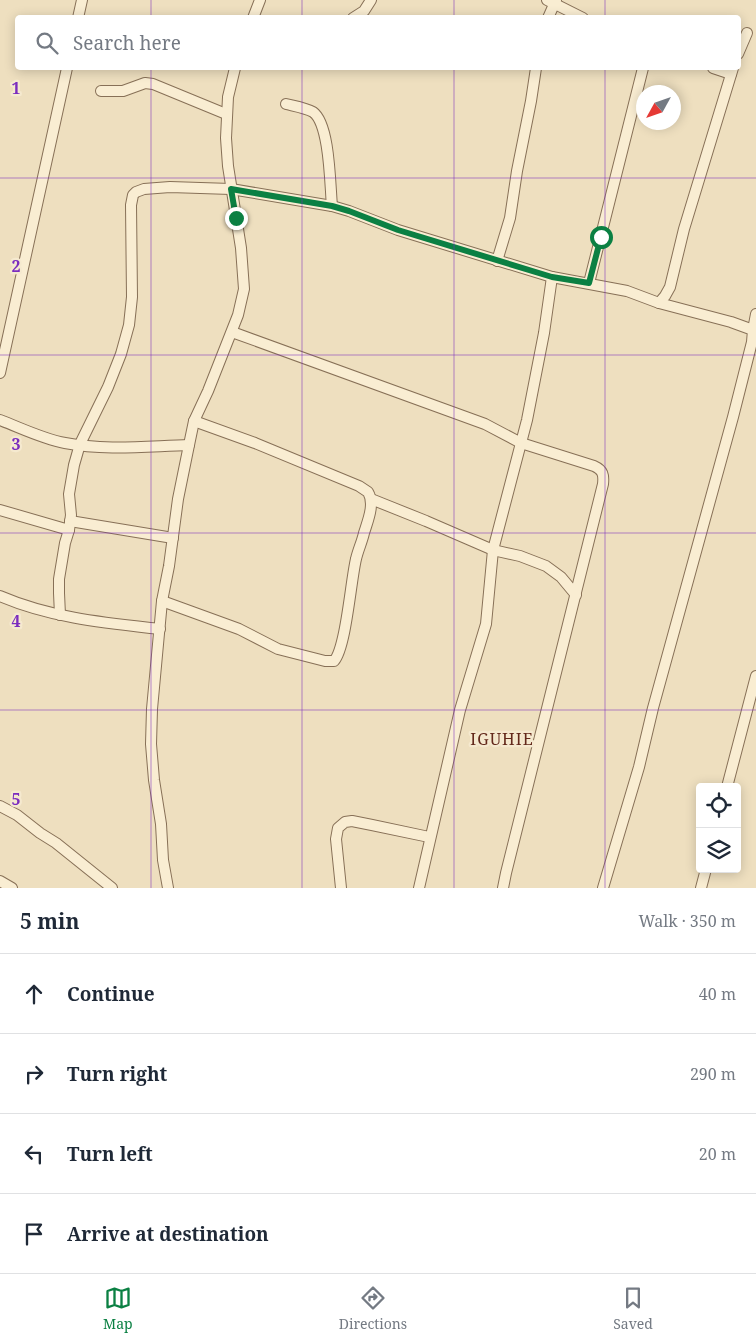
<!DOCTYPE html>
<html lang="en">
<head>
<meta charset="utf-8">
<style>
  :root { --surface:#fff; --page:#f6f6f7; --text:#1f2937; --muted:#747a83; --line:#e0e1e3; --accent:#0b8043 }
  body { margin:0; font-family:"Noto Serif",serif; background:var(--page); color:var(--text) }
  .controls { position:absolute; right:15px; bottom:15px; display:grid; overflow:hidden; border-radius:5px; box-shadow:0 2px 12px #0003 }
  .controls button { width:45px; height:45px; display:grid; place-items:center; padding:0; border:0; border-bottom:1px solid var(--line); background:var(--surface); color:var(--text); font:25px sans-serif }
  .compass { position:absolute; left:636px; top:85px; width:45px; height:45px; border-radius:50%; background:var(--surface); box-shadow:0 2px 12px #0003; rotate:230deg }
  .stop { position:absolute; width:15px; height:15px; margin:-11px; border:4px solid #0b8043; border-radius:50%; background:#fff }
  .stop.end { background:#0b8043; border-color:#fff; box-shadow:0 1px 5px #0008 }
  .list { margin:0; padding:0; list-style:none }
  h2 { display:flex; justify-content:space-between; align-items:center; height:65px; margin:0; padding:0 20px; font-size:21px }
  h2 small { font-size:16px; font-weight:400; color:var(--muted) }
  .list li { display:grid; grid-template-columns:32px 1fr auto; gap:15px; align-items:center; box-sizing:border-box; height:80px; padding:0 20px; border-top:1px solid var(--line) }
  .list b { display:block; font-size:19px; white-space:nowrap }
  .list em { font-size:16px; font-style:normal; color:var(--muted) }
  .icon { flex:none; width:28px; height:28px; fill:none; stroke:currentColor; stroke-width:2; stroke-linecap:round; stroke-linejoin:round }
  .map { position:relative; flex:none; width:756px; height:888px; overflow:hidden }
  .search { position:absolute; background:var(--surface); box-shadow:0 2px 12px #0003; left:15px; right:15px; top:15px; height:55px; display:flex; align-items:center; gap:12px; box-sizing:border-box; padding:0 18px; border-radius:5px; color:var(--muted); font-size:19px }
  .sheet { height:385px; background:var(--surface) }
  nav { display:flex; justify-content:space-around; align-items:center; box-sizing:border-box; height:70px; border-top:1px solid var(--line); background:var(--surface); font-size:14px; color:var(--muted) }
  nav a { display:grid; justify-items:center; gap:2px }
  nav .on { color:var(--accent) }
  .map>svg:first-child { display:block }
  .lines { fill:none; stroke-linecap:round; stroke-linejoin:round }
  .street-casing { stroke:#877057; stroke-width:12 }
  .street { stroke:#f9edd2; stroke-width:10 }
  .route { stroke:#0b8043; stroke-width:6 }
  .grid { fill:none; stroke:#7b2cbf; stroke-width:1; stroke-opacity:0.55 }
  .labels { text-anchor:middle; stroke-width:4.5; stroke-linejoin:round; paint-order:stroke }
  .quarter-label { font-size:16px; letter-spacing:1px; fill:#63291b; stroke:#f5e9cf }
  .grid-label { font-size:16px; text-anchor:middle; font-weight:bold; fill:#7b2cbf; stroke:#f5e9cf; stroke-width:4.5; stroke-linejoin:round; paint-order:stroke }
</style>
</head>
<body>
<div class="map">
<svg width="756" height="888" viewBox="0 0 756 888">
  <rect width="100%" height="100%" fill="#eedfbf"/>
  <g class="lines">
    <g class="street-casing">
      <g id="street">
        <path d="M547,0L583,18"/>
        <path d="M78,18L82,0"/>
        <path d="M253,18L260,0"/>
        <path d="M353,18L364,11L371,0"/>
        <path d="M548,18L556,0"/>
        <path d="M738,54L747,33"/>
        <path d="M713,68L731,74"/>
        <path d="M101,91H123L145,83L153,84L226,114"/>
        <path d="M286,104C294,106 306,108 313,112C330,124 330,186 332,206"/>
        <path d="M497,261L510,218L517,171L531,101L536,68"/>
        <path d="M589,283L643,68"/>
        <path d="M659,303L665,296L670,287L684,229L733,68"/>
        <path d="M753,330L756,314"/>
        <path d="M232,332L485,424L521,443L594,466C603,470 604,475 603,484L506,873L503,888"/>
        <path d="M0,373L67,68"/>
        <path d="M0,420C21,428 43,439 65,443C106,451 148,446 189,445"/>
        <path d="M371,499L426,521L493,550L520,556L546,566L561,577L576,595"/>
        <path d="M0,510L69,530"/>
        <path d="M70,521L173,538"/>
        <path d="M0,596C51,618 106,623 160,629"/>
        <path d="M162,601L239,629L278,649L325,661H334C346,648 351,579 356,559C358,550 362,542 364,533C368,520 375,504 368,492L359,486L255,443L194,421"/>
        <path d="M60,615L59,593V579L65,543L69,530L71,515L69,494L74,465L80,444L108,387L121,354L129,325L132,297L131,205L133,195L136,192L144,189L170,187L231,189L332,206L349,211L398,230L552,277L627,291L659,303L731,322L753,330L752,342L733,417L653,708L639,767L603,888"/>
        <path d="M727,787L756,676"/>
        <path d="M0,806L17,815L40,833L56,843L112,888"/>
        <path d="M0,881L12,888"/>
        <path d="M168,888L163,860L161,824L154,780L151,744L152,709L162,601L169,566L178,499L189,445L194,421L208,391L238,315L244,289L241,248L228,166L226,138L228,97L235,68"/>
        <path d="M341,888L336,839L338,828L345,822L352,821L372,825L429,837"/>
        <path d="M419,888L460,710L486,624L493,550L527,420L544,333L552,277"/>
        <path d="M701,888L706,869"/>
      </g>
    </g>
    <use href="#street" class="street"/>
  </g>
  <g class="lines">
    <path class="route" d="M236,218L231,189L332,206L349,211L398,230L552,277L589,283L601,237"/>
  </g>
  <path class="grid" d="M151,0V18M302,0V18M454,0V18M605,0V18M151,68V888M302,68V888M454,68V888M605,68V888M0,178H756M0,355H756M0,533H756M0,710H756"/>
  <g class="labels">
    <g class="quarter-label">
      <text x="502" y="745">IGUHIE</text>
    </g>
  </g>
  <g class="grid-label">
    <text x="16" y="94">1</text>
    <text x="16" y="272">2</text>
    <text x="16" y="450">3</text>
    <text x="16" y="627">4</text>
    <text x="16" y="805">5</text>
  </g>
</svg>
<div class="controls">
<button><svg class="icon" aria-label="locate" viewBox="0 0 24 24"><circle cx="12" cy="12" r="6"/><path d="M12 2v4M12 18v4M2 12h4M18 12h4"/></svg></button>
<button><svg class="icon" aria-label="layers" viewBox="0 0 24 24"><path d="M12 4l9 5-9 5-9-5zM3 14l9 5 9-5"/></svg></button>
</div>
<svg class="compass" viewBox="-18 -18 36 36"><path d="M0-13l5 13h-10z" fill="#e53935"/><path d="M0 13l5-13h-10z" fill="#747a83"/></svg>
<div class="stop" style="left:601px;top:237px"></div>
<div class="stop end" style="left:236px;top:218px"></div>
<div class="search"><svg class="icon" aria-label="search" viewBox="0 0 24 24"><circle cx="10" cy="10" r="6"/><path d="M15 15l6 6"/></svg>Search here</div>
</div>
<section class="sheet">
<h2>5 min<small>Walk · 350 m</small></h2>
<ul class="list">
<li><svg class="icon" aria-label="ahead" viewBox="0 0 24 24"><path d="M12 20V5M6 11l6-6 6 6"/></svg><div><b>Continue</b></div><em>40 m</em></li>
<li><svg class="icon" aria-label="right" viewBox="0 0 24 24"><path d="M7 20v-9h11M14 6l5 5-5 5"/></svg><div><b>Turn right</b></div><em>290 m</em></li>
<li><svg class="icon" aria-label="left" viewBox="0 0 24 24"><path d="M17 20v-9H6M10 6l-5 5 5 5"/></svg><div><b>Turn left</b></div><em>20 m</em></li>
<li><svg class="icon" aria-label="arrive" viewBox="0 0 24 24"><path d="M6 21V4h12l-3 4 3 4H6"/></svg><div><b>Arrive at destination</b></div></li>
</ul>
</section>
<nav>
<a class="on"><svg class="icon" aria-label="map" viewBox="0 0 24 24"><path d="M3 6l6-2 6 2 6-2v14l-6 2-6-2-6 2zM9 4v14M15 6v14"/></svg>Map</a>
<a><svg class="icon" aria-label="directions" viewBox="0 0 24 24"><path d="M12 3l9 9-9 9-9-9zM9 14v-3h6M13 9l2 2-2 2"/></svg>Directions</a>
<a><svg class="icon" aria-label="saved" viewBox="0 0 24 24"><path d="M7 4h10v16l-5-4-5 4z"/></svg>Saved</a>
</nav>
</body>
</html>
